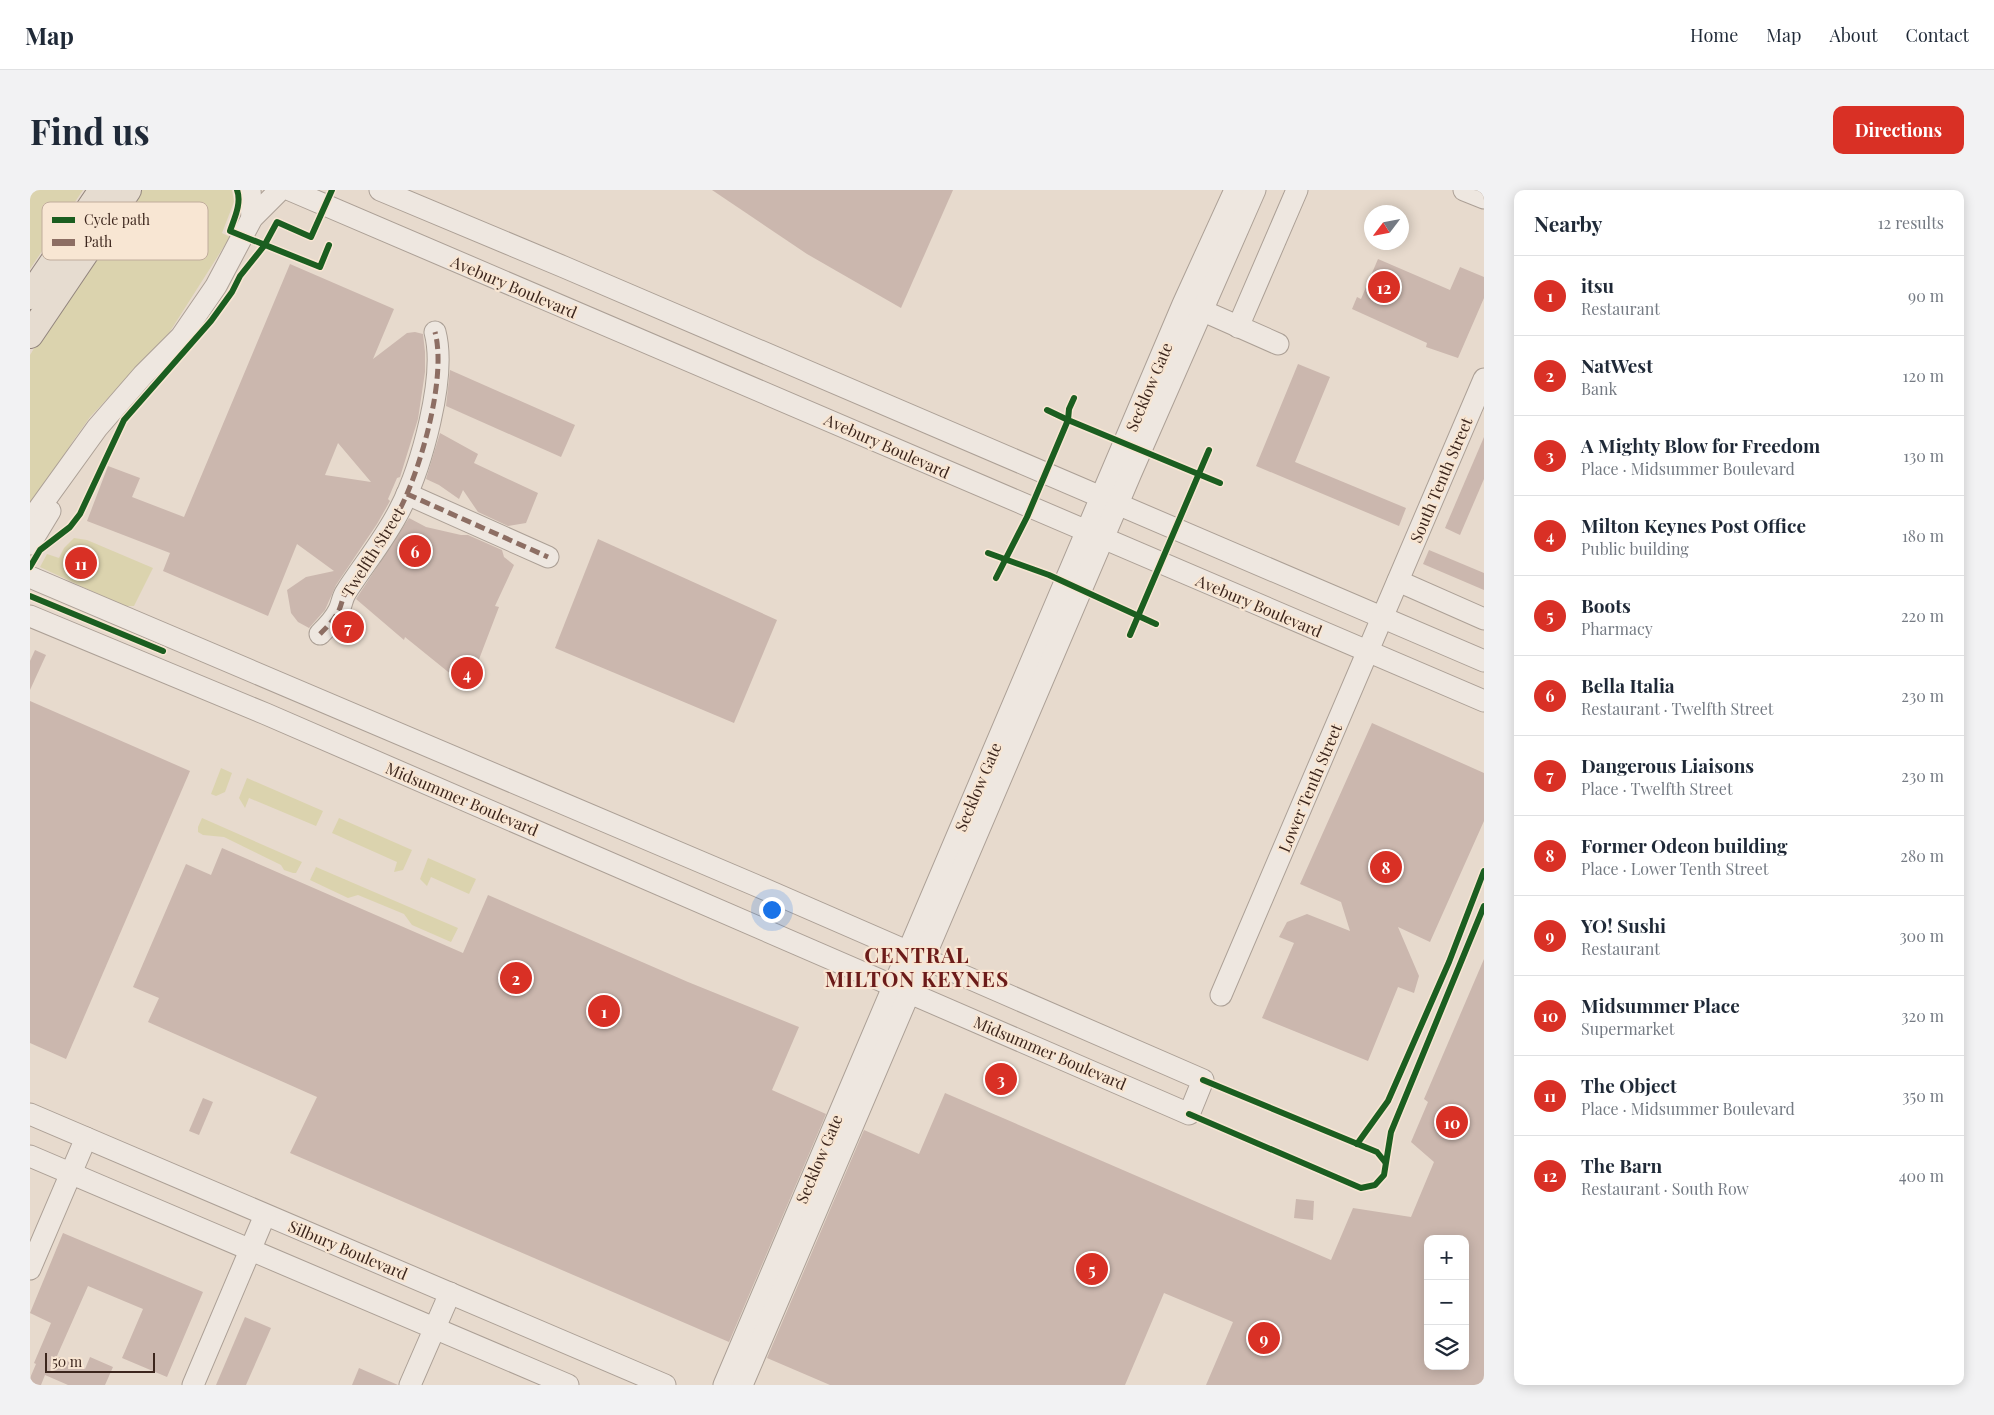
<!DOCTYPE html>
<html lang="en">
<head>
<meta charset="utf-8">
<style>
  :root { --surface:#fff; --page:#f2f2f3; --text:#1f2937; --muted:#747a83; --line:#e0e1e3; --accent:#d93025 }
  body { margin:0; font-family:"Playfair Display",serif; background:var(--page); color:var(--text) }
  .controls { position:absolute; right:15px; bottom:15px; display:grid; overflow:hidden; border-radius:10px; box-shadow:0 2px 12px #0003 }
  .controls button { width:45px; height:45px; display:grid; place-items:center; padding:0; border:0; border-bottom:1px solid var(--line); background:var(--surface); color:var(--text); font:25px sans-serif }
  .compass { position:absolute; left:1334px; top:15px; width:45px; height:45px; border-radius:50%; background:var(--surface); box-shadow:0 2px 12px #0003; rotate:238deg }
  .scale { position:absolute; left:15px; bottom:12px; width:110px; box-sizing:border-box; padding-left:5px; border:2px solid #3c261d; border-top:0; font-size:14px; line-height:18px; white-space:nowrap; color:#3c261d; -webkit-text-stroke:4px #f8e6d3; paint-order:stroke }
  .you { position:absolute; left:741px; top:719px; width:18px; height:18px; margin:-12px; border:4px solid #fff; border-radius:50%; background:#1a73e8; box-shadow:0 0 0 8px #1a73e833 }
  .badge { display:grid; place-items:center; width:32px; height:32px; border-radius:50%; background:var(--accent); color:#fff; font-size:16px; font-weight:700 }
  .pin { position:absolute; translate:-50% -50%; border:2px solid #fff; box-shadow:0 1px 5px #0006 }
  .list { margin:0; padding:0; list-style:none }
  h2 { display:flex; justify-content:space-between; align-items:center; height:65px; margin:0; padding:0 20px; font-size:21px }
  h2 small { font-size:16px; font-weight:400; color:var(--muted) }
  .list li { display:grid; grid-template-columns:32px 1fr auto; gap:15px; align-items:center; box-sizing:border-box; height:80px; padding:0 20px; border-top:1px solid var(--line) }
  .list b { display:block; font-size:19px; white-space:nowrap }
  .list p { margin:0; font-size:16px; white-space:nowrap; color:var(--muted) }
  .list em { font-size:16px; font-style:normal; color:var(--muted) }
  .icon { flex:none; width:28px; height:28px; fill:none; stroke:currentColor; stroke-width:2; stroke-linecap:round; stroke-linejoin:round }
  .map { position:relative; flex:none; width:1454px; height:1195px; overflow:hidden; border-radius:10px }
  header { display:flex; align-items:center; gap:30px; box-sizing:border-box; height:70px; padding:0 25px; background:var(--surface); border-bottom:1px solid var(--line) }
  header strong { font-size:24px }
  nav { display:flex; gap:28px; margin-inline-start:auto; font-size:18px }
  .intro { display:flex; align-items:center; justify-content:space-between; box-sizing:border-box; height:120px; padding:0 30px }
  h1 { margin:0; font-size:35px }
  .button { padding:12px 22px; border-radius:10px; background:var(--accent); color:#fff; font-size:18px; font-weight:700 }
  main { display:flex; gap:30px; padding:0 30px }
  aside { flex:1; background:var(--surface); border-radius:10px; box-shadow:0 2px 12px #0003 }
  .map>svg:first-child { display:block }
  .green { fill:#dbd3ae }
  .building { fill:#cbb7ae; fill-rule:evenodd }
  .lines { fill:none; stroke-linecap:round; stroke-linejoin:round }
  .minor-casing { stroke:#aca096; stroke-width:23 }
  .major-casing { stroke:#92857d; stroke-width:28 }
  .minor { stroke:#eee7e0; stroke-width:21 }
  .major { stroke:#e6dcd0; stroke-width:26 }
  .quiet { stroke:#8d6e63; stroke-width:5; stroke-dasharray:10 5; stroke-linecap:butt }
  .cycleway-casing { stroke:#f8e6d3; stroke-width:9 }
  .cycleway { stroke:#1b5e20; stroke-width:6 }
  .labels { text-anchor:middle; stroke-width:4.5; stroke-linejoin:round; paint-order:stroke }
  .street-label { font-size:16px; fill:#3c261d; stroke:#f8e6d3 }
  .district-label { font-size:21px; font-weight:bold; letter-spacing:1px; fill:#6c1b19; stroke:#f8e6d3 }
  .key { fill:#f8e6d3; stroke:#c0ac9c; stroke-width:1 }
  .key-label { font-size:14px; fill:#3c261d }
</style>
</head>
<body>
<header>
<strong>Map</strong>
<nav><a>Home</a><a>Map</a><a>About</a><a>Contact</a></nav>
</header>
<div class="intro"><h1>Find us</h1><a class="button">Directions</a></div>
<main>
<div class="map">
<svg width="1454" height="1195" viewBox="0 0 1454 1195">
  <rect width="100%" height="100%" fill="#e7dacd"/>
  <g class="green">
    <path d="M0,0H53L0,79Z"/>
    <path d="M110,0H202L204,12L192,43L200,47L139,143L60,227L43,251L0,320V165L34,109Z"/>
    <path d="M44,348L57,350L123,378L104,416H96L85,412L10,377L17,364L29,368L34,358Z"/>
    <path d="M191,578L202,583L195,602L186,606L181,604Z"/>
    <path d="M217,588L293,621L286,636L219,608L215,618L209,608Z"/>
    <path d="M172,628L272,672L266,683H263L254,680L251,675L194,647L173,645L168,642V637Z"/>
    <path d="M309,628L382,660L373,680L364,682L367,672L302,643Z"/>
    <path d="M398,668L446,689L439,704L401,687L397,696L390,689Z"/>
    <path d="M286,677L428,738L421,752L382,735L374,724L328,705L318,708L280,690Z"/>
  </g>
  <g class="building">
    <path d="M682,0H923L871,118L777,64Z"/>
    <path d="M1348,69L1420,100L1430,77L1454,87V108L1428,168L1396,157L1397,153L1322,119L1327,107L1331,109Z"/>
    <path d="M260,74L364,119L343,169L377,143L385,142L393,144L395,162V182L388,229L370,287L367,288L358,309L360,311L347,334L306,395L295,420L279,438L268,432L261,423L257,400L276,387L304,381L267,354L238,426L133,381L140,363L57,331L78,276L110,288L102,307L154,327ZM308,253L341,292L295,285Z"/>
    <path d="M1268,174L1300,187L1265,272L1376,318L1369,336L1226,276Z"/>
    <path d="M420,180L545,235L531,267L416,216Z"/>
    <path d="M410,243L448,264L444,273L508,303L496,333L478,336L448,322L433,300L429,309L409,295L396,289Z"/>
    <path d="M1454,247V289L1430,345L1415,338Z"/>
    <path d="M379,328L396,337L431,345H438L472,360L474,367L484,375L465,416L469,417L438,498L375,447L374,450L326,409Z"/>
    <path d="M568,349L747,430L704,533L525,458Z"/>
    <path d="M1399,360L1454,383V400L1393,374Z"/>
    <path d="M5,460L16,465L0,500V471Z"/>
    <path d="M0,511L160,581L36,869L0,853Z"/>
    <path d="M1342,533L1454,583V631L1400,752L1368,737L1389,786L1384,803L1368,797L1338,871L1232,828L1264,753L1249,747L1257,732L1277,724L1320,741L1311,712L1270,694Z"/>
    <path d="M192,658L433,763L458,705L658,792L769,837L742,900L796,924L699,1152L260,963L287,907L118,832L129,808L103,797L156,674L181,685Z"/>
    <path d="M1454,769V1195H1176L1203,1132L1134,1103L1095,1195H800L737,1168L834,940L889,964L915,903L1301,1070L1323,1018L1381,1027L1404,972L1381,952L1398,912L1394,909ZM1398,1049H1435V1176H1398Z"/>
    <path d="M173,908L183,912L169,945L159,941Z"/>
    <path d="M1266,1009L1284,1011L1283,1030L1264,1028Z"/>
    <path d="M33,1043L173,1102L137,1187L92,1168L113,1119L58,1096L27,1166L55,1179L60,1167L83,1177L75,1195H38L15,1185L11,1195H0V1188L6,1174L4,1173L21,1133L0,1123Z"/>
    <path d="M215,1127L241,1138L216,1195H186Z"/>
    <path d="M329,1178L368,1195H322Z"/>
  </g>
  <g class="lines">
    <g class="minor-casing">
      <g id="minor">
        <path d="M220,0L222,28"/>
        <path d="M260,0L1454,511"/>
        <path d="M350,0L534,77L1454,471"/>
        <path d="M1434,0L1454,8"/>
        <path d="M1171,120L1248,154"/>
        <path d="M1208,137L1267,0"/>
        <path d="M377,304L518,367"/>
        <path d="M0,331L67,238L113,185L151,147L186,96L222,28L248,2"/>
        <path d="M0,354L20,321"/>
        <path d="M0,387L725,695L1173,890L1160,922L1159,924L236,524L0,426"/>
        <path d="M1368,391L1454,429"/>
        <path d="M290,444C297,437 305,429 309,420C312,414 312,408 316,402C334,374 355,349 370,319C391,278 417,187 405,142"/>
        <path d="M1191,805L1454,189"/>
        <path d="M0,924L635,1195"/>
        <path d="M0,966L538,1195"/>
        <path d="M0,1079L56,948"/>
        <path d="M163,1195L235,1025"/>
        <path d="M380,1195L420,1103"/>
        <path d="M694,1195L1153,114L1205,0"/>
        <path d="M712,1195L1101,283L1225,0"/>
      </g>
    </g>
    <g class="major-casing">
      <g id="major">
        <path d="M0,106L72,0"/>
        <path d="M0,145L98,0"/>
      </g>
    </g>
    <use href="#minor" class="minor"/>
    <use href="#major" class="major"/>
    <g class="quiet">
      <path d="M377,304L518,367"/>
      <path d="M290,444C297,437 305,429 309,420C312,414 312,408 316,402C334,374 355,349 370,319C391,278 417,187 405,142"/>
    </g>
    <g class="cycleway-casing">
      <g id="cycleway">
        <path d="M207,0C212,13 204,29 200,41L290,77L299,55"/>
        <path d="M1044,208L1039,219L1038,230L1190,293"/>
        <path d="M958,363L1019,385L1126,434"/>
        <path d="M0,377L10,360L40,337L50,324L94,230L181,131L202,102L210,86L234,56L247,32L281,47L302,0"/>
        <path d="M966,388L997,327L1038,230L1017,220"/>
        <path d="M0,406L133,461"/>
        <path d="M1100,445L1179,260"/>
        <path d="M1173,890L1347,962L1355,972"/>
        <path d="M1159,924L1331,998L1345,995L1354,985L1361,942L1454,716"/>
        <path d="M1327,954L1358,911L1419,772L1454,681"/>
      </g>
    </g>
    <use href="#cycleway" class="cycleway"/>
  </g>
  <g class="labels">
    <g class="street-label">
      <text transform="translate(484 97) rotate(23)" y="6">Avebury Boulevard</text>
      <text transform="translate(1119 197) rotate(-67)" y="6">Secklow Gate</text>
      <text transform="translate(857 256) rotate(24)" y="6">Avebury Boulevard</text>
      <text transform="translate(1411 290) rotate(-67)" y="6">South Tenth Street</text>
      <text transform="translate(343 362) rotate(-58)" y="6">Twelfth Street</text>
      <text transform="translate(1229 416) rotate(23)" y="6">Avebury Boulevard</text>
      <text transform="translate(948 597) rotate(-67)" y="6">Secklow Gate</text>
      <text transform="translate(1280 598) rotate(-67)" y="6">Lower Tenth Street</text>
      <text transform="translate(432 609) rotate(23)" y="6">Midsummer Boulevard</text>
      <text transform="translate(1020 863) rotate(23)" y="6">Midsummer Boulevard</text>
      <text transform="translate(789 969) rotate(-67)" y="6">Secklow Gate</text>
      <text transform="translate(318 1060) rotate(23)" y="6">Silbury Boulevard</text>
    </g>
    <g class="district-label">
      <text x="887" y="773">CENTRAL<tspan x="887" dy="24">MILTON KEYNES</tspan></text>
    </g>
  </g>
  <rect x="12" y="12" width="166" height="58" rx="8" class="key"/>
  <rect x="22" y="27" width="23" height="6" fill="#1b5e20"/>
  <rect x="22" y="49" width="23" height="7" fill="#8d6e63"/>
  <g class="key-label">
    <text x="54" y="35">Cycle path</text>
    <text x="54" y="57">Path</text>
  </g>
</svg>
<div class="controls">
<button>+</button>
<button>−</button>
<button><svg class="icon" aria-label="layers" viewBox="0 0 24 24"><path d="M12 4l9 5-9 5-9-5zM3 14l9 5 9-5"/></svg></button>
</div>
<svg class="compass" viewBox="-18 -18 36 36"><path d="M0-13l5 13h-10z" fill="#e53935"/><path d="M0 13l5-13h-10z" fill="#747a83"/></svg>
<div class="scale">50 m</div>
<div class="you"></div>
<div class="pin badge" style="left:574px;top:821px">1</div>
<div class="pin badge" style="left:486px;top:788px">2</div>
<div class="pin badge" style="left:971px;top:889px">3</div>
<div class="pin badge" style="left:437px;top:483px">4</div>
<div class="pin badge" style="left:1062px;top:1079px">5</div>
<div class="pin badge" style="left:385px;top:361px">6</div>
<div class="pin badge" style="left:318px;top:437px">7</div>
<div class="pin badge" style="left:1356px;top:677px">8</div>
<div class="pin badge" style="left:1234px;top:1148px">9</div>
<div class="pin badge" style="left:1422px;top:932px">10</div>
<div class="pin badge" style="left:51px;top:373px">11</div>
<div class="pin badge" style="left:1354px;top:97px">12</div>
</div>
<aside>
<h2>Nearby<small>12 results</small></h2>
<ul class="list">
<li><span class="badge">1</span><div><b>itsu</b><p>Restaurant</p></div><em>90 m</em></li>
<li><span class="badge">2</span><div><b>NatWest</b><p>Bank</p></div><em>120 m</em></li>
<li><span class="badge">3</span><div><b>A Mighty Blow for Freedom</b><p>Place · Midsummer Boulevard</p></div><em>130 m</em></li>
<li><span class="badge">4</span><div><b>Milton Keynes Post Office</b><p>Public building</p></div><em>180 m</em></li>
<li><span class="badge">5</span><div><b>Boots</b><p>Pharmacy</p></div><em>220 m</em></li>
<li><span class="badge">6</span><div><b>Bella Italia</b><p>Restaurant · Twelfth Street</p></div><em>230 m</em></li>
<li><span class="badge">7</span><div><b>Dangerous Liaisons</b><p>Place · Twelfth Street</p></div><em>230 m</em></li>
<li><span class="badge">8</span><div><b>Former Odeon building</b><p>Place · Lower Tenth Street</p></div><em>280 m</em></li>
<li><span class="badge">9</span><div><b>YO! Sushi</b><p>Restaurant</p></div><em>300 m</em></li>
<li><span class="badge">10</span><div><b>Midsummer Place</b><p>Supermarket</p></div><em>320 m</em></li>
<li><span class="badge">11</span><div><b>The Object</b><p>Place · Midsummer Boulevard</p></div><em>350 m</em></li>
<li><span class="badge">12</span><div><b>The Barn</b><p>Restaurant · South Row</p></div><em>400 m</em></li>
</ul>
</aside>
</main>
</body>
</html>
